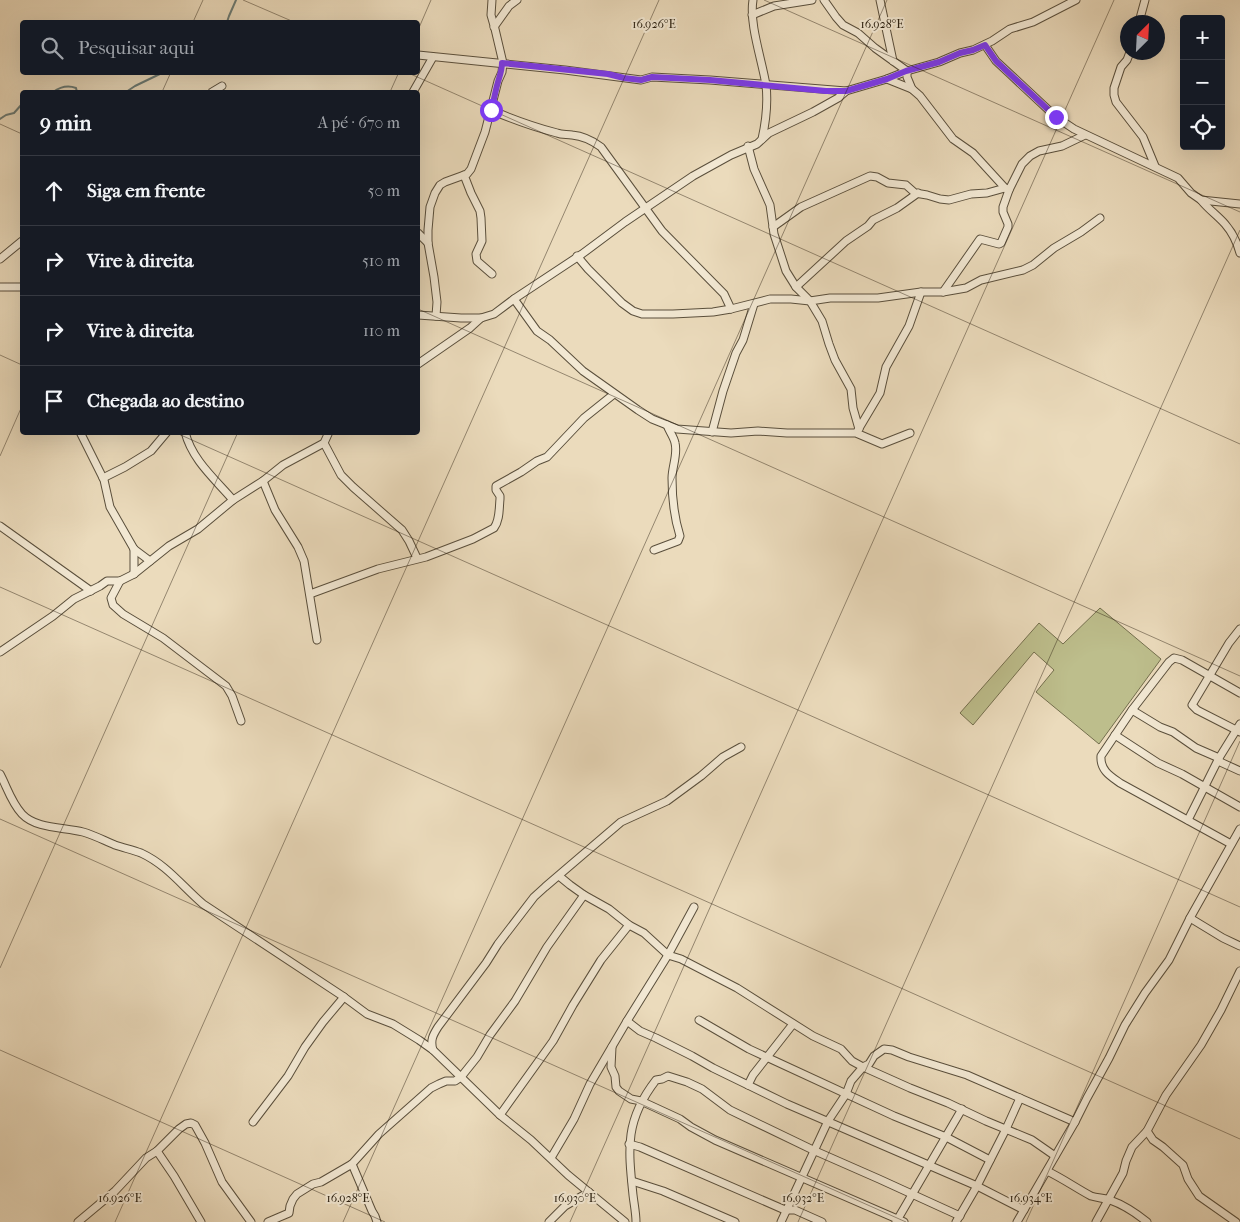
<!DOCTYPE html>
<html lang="pt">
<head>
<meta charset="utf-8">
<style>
  :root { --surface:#171b24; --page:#242831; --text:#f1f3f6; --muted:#9ea1a6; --line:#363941 }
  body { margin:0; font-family:"IM FELL French Canon",serif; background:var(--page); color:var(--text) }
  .controls { position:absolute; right:15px; top:15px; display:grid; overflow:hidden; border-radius:5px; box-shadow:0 5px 20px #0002 }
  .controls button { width:45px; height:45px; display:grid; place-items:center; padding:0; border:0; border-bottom:1px solid var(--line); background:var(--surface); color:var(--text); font:25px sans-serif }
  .compass { position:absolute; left:1120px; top:15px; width:45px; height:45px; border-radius:50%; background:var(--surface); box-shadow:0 5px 20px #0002; rotate:24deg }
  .stop { position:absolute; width:15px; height:15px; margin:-11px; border:4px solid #7c3aed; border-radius:50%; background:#fff }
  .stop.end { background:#7c3aed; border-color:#fff; box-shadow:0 1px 5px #0008 }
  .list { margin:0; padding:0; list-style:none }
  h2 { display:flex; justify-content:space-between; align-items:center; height:65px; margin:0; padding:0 20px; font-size:21px }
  h2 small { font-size:16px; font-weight:400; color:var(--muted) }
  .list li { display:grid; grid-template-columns:32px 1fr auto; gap:15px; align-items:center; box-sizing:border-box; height:70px; padding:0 20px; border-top:1px solid var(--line) }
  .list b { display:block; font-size:19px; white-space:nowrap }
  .list em { font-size:16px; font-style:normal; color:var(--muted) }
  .icon { flex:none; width:28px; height:28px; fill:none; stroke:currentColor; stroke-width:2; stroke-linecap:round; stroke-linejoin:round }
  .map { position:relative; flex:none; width:1240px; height:1222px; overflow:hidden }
  .search { position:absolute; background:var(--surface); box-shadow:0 5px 20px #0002; left:20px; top:20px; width:400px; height:55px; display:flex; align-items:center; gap:12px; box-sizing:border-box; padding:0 18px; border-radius:5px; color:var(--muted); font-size:19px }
  .panel { position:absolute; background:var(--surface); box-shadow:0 5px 20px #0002; left:20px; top:90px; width:400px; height:345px; border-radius:5px }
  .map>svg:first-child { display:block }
  .green { fill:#bdbe8c; stroke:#746f4e }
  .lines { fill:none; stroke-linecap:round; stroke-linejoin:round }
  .stream { stroke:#6d7c75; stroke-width:2 }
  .minor-casing { stroke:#5a4f3c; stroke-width:9 }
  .minor { stroke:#f2e8d3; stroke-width:7 }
  .route { stroke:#7c3aed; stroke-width:6 }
  .ticks { fill:none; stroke:#2a2011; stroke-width:1; stroke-opacity:0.45 }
  .ticks-label { font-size:12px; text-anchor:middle; fill:#2a2011; stroke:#f2e8d3; stroke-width:4; stroke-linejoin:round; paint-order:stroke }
</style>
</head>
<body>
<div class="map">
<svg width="1240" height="1222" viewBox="0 0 1240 1222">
  <rect width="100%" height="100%" fill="#ebdbbc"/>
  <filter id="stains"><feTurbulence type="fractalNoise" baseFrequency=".004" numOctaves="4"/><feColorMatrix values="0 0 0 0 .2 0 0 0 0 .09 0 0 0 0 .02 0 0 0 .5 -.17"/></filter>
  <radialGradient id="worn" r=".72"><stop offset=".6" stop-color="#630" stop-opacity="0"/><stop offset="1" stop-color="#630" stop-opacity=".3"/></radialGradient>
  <path class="green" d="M1100,608L1161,659L1099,744L1036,692L1054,670L1034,652L973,725L960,713L1039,623L1063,644Z"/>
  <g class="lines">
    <g class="stream">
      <path d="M227,22L229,16L236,0"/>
      <path d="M53,92C60,87 68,85 76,88L77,92"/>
      <path d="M126,92L135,86L164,72"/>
      <path d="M0,119L6,115L14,113L22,104"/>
    </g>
    <g class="minor-casing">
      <g id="minor">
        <path d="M753,0C749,24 762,60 766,85C768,103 766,121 762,139"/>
        <path d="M824,0L836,17L843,25L858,33L875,48L907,71V77L912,89L920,96L953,139L973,153L1005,188L1009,190"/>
        <path d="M880,0L893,61"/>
        <path d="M752,15L774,6L812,0"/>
        <path d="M1139,22L1145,0"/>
        <path d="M494,27L509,6L517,0"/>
        <path d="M985,45L996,61L1010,74L1056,117L1074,129L1178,178L1191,193L1201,200L1240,204"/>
        <path d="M1130,52L1127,60L1121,67L1114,88V95L1116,102L1143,137L1155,166"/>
        <path d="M418,55L565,70L641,80L652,77L710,80L846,91"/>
        <path d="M887,79L912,89"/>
        <path d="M212,92L222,86"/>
        <path d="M413,92L433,57"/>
        <path d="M491,110C512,119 534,127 557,133C562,135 567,134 572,135C583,136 593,141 601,147L662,231L724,294L731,309"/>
        <path d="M748,146L754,169L770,205L774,234L786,271L796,287L810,301L822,321L829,344L835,360L851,389L853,408L859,429"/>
        <path d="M464,175L471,193L480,211L481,218L482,241L476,254L477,261L492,274"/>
        <path d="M1201,200C1208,209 1217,215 1225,224C1232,232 1237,242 1240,253"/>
        <path d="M773,227L801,207L870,176L877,177L888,183L906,185L915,193L927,195L940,199L949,200L971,194L987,193L1005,188"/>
        <path d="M418,233L428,243"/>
        <path d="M577,256L588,269L622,303L633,311L642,314H673L713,312L731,309L770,299H791L810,301L830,298H878L921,292H943L966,288L981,280L1023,270L1033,265L1054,248L1081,232L1100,218"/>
        <path d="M0,259L22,241"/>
        <path d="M0,287H22"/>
        <path d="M796,287L846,241L868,226L873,220L897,208L918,193"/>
        <path d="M943,292L980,239L999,244L1001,243L1008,227V224L1003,212V207L1009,190L1022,164L1030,156L1039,151L1062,146L1085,135"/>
        <path d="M514,299L537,331L550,340L583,371L638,410L652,419L677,429L731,433L758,431L787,433H856L882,444L910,433"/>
        <path d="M418,315L461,318H481"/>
        <path d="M436,316L437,302L434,277L428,243V230L430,207L435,193L440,185L445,182L467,174L471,169L485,132L498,81L502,72L503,63L495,29L491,15L492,0"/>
        <path d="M418,364L470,328L481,318L494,314L514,299L582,254L625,222L693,176L731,155L757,144L769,133L813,112L838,98L846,91L887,79L907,71L939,62L960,53L973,50L992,41L1010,29L1033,22L1076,0"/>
        <path d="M858,430L880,393L886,367L909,326L921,292"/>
        <path d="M80,432L104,480L110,507L134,549L150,561"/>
        <path d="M185,432C192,460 215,479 233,500"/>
        <path d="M712,432L723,391L736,353L743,340L754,304"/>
        <path d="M324,443L341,475L353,487L402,530L409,541L417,558"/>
        <path d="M103,478L125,467L151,451L167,432"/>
        <path d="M263,481L275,510L298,547L304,561L317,640"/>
        <path d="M0,526L91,591"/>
        <path d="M654,550L678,541L680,536C674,517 672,498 672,478C672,467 678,454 675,443C674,437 669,431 667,425"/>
        <path d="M134,574V549"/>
        <path d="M120,581L111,598L113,605L123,614L163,638L226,686L232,696L241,721"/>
        <path d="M310,594L378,569L426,557L473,539L494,528C500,520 499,508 500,499V496L496,490V486L521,472L537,461L547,457L584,418L614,394"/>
        <path d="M1240,629L1229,643L1192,705L1197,710L1240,732"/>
        <path d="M0,652L53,616L74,599L100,586L107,581H120L134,574L169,546L198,529L233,500L263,481L283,465L324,443L329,432"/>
        <path d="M1132,710L1160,727L1173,732L1196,748L1219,758"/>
        <path d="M1115,735L1158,763L1182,774L1240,807"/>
        <path d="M1218,761L1240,771"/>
        <path d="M0,774C7,787 11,802 22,814C36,829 64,827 83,832C94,835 105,841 115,845C124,848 133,850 141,853C167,865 182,886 203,904L344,997L367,1014L393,1024L419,1040L433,1050L500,1115L531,1140L568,1175L625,1222"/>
        <path d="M1188,820L1219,758L1240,724"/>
        <path d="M1231,844L1120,783C1110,776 1100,770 1101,756L1132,710L1169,662L1174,658L1182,660L1240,693"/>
        <path d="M559,876L570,885L584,895L609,909L629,925L644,933L668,955L681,959L737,988L813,1036L841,1049L852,1061L863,1067L910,1088L948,1103L986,1121L1032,1140L1055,1156"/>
        <path d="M1190,918L1223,938L1240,946"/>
        <path d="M699,1020L749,1049L894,1116L946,1137L990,1160"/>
        <path d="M627,1021L640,1031L656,1038L692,1056L713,1068L787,1104L977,1186L1024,1210"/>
        <path d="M612,1047L611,1067L615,1076L616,1087L619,1091L631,1099L641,1101L680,1119L691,1127L715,1140L904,1222"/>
        <path d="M433,1050C430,1040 433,1035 438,1027L486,963L498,944L534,897L545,887L621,822L667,801L701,776L723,757L741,747"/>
        <path d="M748,1085L753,1075L793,1024"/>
        <path d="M500,1115L553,1041L573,1005L601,960L629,925"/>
        <path d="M253,1122L288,1076L305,1047L323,1022L344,997"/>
        <path d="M1147,1131L1153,1140L1163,1147L1183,1165L1188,1179L1199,1196L1236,1222"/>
        <path d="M629,1144L640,1147L785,1210H795L822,1222"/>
        <path d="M157,1151L174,1176L201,1222"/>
        <path d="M551,1158L574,1119L590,1084L627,1021L668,955L694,907"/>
        <path d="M352,1164L372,1211L375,1216L377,1222"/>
        <path d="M1047,1171C1062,1178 1076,1188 1091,1196C1098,1198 1104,1198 1110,1200C1124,1205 1136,1213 1147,1222"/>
        <path d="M632,1181L663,1191L735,1222"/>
        <path d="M78,1222L115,1191L146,1158L157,1151L179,1129L186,1124L191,1123L195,1125L205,1143L222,1182L251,1222"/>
        <path d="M268,1222L289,1213L290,1206L293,1199L297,1194L313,1184L321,1182L352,1164L379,1134L431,1088L439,1084L446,1081H455L461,1077L477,1057L490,1035L515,1001L547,947L584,895"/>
        <path d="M549,1222L565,1206L589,1192"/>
        <path d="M636,1222C636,1213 634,1204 633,1195C628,1147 625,1120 656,1080L662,1079L668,1076L687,1082L702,1089L730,1110L813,1150L879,1179L960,1216"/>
        <path d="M781,1222L828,1121L846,1094L851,1081L863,1067L869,1064L874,1056L884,1049L892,1050L909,1057L967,1075L1075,1122"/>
        <path d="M896,1222L962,1109"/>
        <path d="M956,1222L977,1186L1006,1129L1020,1098"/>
        <path d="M1017,1222L1075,1122L1087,1098L1109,1058L1125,1025L1145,993L1169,960L1190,918L1240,829"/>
        <path d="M1096,1222L1123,1173L1126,1161L1132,1147L1147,1131L1166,1095L1201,1045L1221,1010L1240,971"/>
      </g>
    </g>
    <use href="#minor" class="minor"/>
  </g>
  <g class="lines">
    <path class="route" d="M491,110C494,101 495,92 498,82C500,75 502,70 502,63L608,74L624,78L641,80L652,77L710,80L826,91H846L887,79L906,71L939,62L960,53L973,50L985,45L996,61L1056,117"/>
  </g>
  <path class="ticks" d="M243,0L294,22M764,0L1240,212M193,22L203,0M418,30L431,0M406,72L1240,444M162,92L171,72M390,92L399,72M0,124L22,134M418,309L1240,676M0,355L22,365M174,432L1240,907M0,456L22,406M0,587L1240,1139M0,819L906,1222M0,968L238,432M0,1050L385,1222M115,1222L659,0M343,1222L887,0M570,1222L1114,0M798,1222L1240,230M1026,1222L1240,741"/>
  <g class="ticks-label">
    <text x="654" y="28">16.926°E</text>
    <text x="882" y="28">16.928°E</text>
    <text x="120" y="1202">16.926°E</text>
    <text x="348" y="1202">16.928°E</text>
    <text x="575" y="1202">16.930°E</text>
    <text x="803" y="1202">16.932°E</text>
    <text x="1031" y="1202">16.934°E</text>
  </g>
  <rect width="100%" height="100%" filter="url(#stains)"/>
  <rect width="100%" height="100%" fill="url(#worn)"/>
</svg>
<div class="controls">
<button>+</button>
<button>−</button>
<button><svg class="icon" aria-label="locate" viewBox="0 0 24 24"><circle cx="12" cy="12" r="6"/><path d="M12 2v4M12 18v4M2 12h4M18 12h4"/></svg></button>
</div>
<svg class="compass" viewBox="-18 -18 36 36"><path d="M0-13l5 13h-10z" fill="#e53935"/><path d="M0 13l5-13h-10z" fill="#9ea1a6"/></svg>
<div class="stop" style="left:491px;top:110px"></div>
<div class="stop end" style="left:1056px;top:117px"></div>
<div class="search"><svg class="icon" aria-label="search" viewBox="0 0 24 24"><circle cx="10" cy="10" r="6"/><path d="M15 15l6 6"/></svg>Pesquisar aqui</div>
<section class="panel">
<h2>9 min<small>A pé · 670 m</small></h2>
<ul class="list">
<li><svg class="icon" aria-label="ahead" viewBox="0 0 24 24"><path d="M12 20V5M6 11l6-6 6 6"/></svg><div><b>Siga em frente</b></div><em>50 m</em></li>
<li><svg class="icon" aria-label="right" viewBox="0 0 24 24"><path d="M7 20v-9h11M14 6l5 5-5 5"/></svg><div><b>Vire à direita</b></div><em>510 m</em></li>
<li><svg class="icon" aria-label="right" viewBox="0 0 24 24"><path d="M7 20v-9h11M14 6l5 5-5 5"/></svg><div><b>Vire à direita</b></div><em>110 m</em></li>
<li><svg class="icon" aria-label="arrive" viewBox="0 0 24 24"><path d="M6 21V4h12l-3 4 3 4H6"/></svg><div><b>Chegada ao destino</b></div></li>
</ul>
</section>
</div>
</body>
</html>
